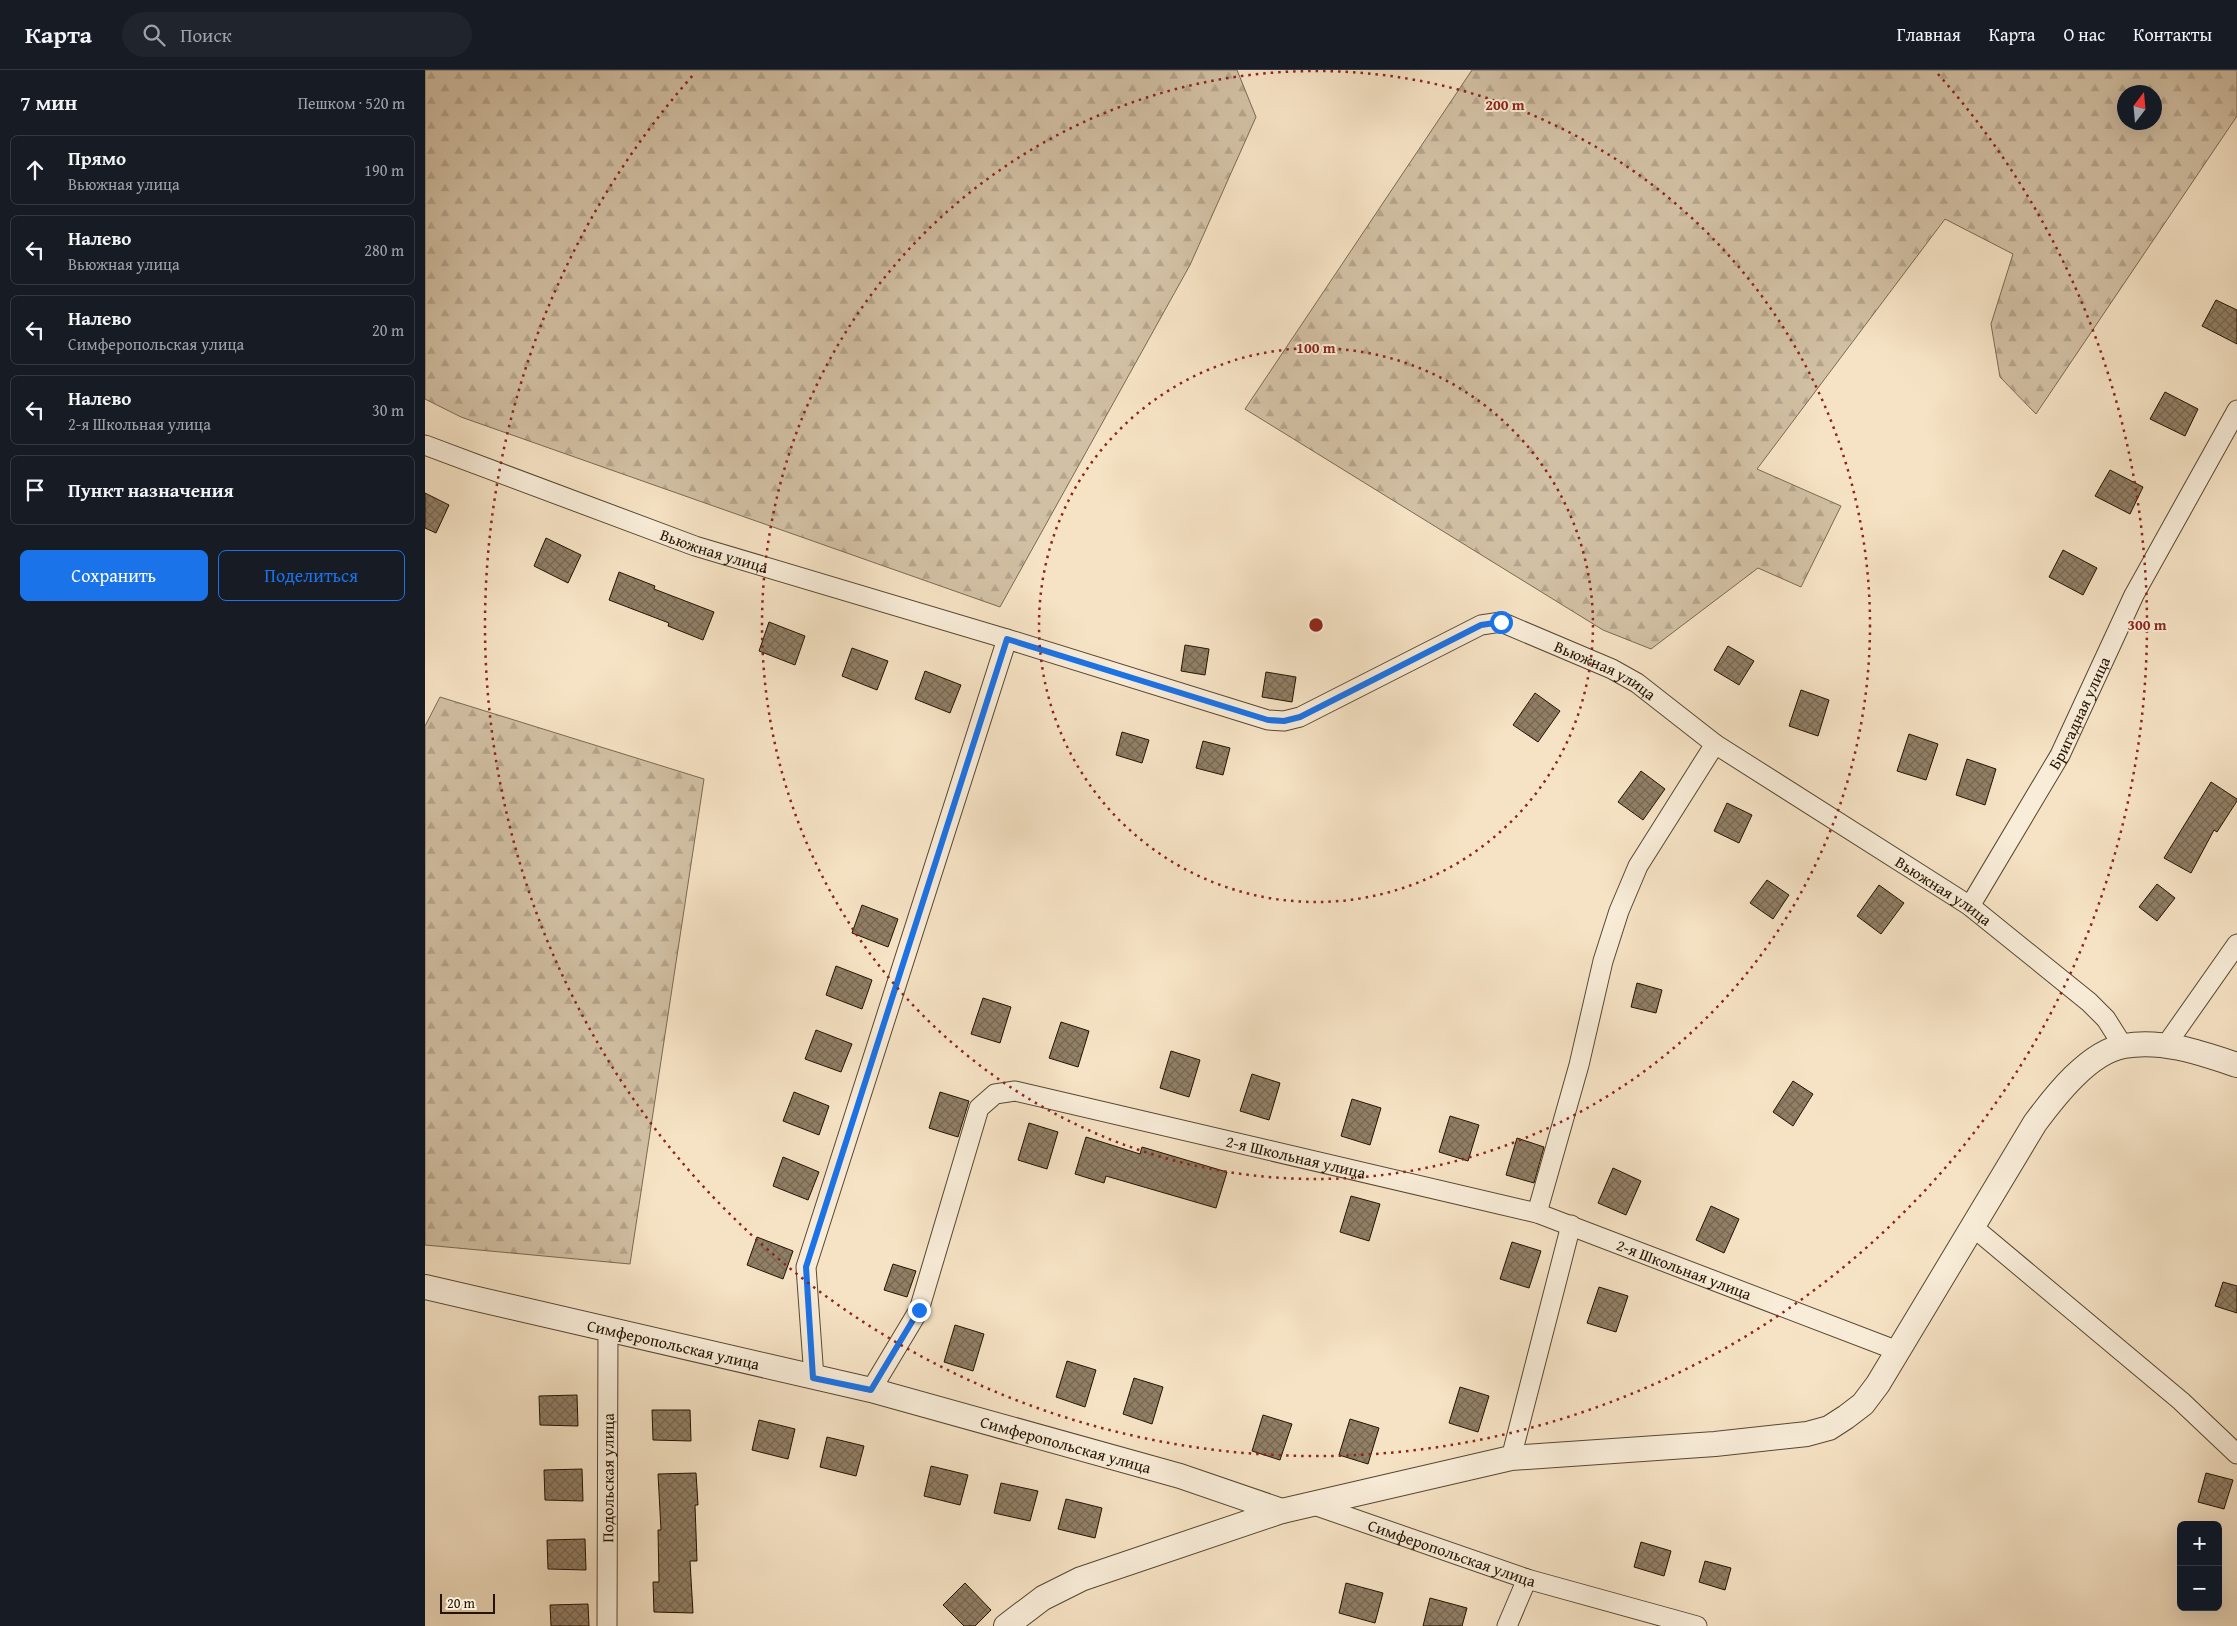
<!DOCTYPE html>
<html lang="ru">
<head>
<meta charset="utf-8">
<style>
  :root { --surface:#171b24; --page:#20242c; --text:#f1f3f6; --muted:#9ea1a6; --line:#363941; --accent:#1a73e8 }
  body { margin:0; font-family:"Gentium Book Plus",serif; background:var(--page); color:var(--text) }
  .controls { position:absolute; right:15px; bottom:15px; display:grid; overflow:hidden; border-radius:8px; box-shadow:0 5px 20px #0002 }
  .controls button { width:45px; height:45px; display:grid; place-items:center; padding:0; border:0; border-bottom:1px solid var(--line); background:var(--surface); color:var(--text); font:25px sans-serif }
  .compass { position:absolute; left:1692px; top:15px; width:45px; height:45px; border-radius:50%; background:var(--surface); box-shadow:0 5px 20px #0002; rotate:16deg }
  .scale { position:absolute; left:15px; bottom:12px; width:55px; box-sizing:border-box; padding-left:5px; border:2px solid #231300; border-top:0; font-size:14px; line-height:18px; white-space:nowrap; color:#231300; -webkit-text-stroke:4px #f9edd9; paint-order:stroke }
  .stop { position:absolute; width:15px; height:15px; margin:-11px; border:4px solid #1a73e8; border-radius:50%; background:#fff }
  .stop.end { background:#1a73e8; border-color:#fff; box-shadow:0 1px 5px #0008 }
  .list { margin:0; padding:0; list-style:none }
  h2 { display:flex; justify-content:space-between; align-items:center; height:65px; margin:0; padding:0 20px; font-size:21px }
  h2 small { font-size:16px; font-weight:400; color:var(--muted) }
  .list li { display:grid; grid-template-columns:32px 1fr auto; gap:15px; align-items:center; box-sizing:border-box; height:70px; margin:0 10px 10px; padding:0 10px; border:1px solid var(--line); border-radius:8px }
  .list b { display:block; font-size:19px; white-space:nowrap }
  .list p { margin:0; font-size:16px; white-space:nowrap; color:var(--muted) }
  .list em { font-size:16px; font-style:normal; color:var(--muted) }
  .actions { display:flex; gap:10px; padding:15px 20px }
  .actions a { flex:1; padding:11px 0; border:1px solid var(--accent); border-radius:8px; text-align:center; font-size:18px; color:var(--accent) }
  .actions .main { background:var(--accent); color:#fff }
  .icon { flex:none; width:28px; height:28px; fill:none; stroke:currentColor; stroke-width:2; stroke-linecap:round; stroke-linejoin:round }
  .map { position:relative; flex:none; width:1812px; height:1556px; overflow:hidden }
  header { display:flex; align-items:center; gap:30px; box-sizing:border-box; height:70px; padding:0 25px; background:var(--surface); border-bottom:1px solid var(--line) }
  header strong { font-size:24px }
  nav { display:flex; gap:28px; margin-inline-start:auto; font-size:18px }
  .search { width:350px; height:45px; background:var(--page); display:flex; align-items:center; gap:12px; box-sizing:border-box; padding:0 18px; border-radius:28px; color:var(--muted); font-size:19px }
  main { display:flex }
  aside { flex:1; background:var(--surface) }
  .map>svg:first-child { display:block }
  .forest { fill:url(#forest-firs); stroke:#7a6a52; fill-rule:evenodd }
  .building { fill:url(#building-cross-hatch); stroke:#231300 }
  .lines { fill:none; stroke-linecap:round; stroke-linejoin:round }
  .minor-casing { stroke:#584731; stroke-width:21 }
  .tertiary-casing { stroke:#584731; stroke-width:26 }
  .minor { stroke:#f9edd9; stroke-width:19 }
  .tertiary { stroke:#f9edd9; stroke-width:24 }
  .route { stroke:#1a73e8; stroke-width:6 }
  .ring { fill:none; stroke:#8f2418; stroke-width:2.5; stroke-dasharray:2.5 5 }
  .labels { text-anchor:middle; stroke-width:4; stroke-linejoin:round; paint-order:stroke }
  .street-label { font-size:16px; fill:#231300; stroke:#f9edd9 }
  .centre { fill:#8f2418; stroke:#f9edd9; stroke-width:2.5 }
  .ring-label { font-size:15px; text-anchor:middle; font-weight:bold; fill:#8f2418; stroke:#f9edd9; stroke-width:4; stroke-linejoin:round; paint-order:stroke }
</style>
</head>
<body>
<header>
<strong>Карта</strong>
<div class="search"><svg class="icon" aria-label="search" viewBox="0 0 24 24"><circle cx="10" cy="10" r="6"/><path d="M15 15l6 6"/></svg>Поиск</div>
<nav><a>Главная</a><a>Карта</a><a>О нас</a><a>Контакты</a></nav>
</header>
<main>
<aside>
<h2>7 мин<small>Пешком · 520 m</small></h2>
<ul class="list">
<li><svg class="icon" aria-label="ahead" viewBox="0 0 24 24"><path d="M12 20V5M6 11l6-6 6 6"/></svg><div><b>Прямо</b><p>Вьюжная улица</p></div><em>190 m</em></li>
<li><svg class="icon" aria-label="left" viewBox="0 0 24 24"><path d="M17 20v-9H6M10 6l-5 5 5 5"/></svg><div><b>Налево</b><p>Вьюжная улица</p></div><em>280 m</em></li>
<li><svg class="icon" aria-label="left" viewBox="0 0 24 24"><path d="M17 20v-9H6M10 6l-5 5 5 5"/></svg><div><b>Налево</b><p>Симферопольская улица</p></div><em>20 m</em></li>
<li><svg class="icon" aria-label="left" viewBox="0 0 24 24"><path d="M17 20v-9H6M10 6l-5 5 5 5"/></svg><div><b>Налево</b><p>2-я Школьная улица</p></div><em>30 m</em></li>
<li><svg class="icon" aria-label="arrive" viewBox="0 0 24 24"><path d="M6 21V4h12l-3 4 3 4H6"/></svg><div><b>Пункт назначения</b></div></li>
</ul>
<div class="actions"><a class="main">Сохранить</a><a>Поделиться</a></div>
</aside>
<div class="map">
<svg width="1812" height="1556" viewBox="0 0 1812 1556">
  <defs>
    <pattern id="forest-firs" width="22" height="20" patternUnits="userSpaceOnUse" patternTransform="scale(1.25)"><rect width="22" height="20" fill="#d2c0a4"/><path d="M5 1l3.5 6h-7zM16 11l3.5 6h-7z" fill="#b4a48b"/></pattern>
    <pattern id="building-cross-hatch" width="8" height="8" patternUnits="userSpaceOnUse" patternTransform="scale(1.25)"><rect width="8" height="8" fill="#917f66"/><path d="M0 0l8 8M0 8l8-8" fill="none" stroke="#766752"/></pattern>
  </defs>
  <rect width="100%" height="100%" fill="#f6e3c5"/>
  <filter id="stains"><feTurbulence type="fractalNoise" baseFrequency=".004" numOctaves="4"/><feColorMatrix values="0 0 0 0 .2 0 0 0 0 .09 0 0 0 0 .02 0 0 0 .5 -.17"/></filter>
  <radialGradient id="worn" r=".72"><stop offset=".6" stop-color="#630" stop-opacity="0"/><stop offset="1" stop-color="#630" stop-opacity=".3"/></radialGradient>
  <g class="forest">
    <path d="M0,0H812L831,47L765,195L575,537L36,347L0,329Z"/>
    <path d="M1047,0H1812V46L1611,344L1575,307L1566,254L1588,184L1520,149L1332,399L1416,436L1376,517L1333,498L1226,579L1178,560L820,339ZM1730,22V52H1700V22Z"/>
    <path d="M15,627L279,709L205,1194L0,1175V656Z"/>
  </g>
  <g class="building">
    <path d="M1791,230L1812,240V274L1777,256Z"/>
    <path d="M1740,322L1773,339L1760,366L1725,349Z"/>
    <path d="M1685,400L1718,417L1705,444L1670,426Z"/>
    <path d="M0,423L24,435L11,463L0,458Z"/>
    <path d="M121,468L156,485L143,513L109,496Z"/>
    <path d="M1638,480L1672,498L1658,525L1624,507Z"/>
    <path d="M194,502L230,516L229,519L289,542L278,570L243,556L244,553L184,530Z"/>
    <path d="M344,552L380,566L370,595L334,581Z"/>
    <path d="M760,575L784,579L780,605L756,601Z"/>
    <path d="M1303,576L1329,591L1314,615L1289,600Z"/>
    <path d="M427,578L463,591L452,620L417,606Z"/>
    <path d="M500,601L536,615L525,643L490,629Z"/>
    <path d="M841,602L871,607L867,632L837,627Z"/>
    <path d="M1376,620L1404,630L1393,666L1364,656Z"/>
    <path d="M1110,623L1135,641L1113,672L1088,655Z"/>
    <path d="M697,662L724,670L717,693L691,685Z"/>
    <path d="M1484,664L1513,674L1501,710L1472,701Z"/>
    <path d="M778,671L805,678L798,705L771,698Z"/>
    <path d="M1542,689L1571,699L1560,735L1531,725Z"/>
    <path d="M1216,701L1240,719L1218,750L1193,732Z"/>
    <path d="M1786,712L1812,729V731L1792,762L1789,760L1766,803L1739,788Z"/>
    <path d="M1302,733L1327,745L1314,773L1289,761Z"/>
    <path d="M1342,810L1364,825L1348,849L1325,833Z"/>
    <path d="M1732,814L1750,828L1732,851L1714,837Z"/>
    <path d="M1454,815L1479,833L1456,864L1432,846Z"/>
    <path d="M437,835L473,849L463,877L427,863Z"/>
    <path d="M411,896L447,910L437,939L401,925Z"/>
    <path d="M1212,913L1237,920L1231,943L1206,937Z"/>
    <path d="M558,928L586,937L575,973L546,964Z"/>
    <path d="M636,952L664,961L653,997L624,988Z"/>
    <path d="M391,960L427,974L416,1002L380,989Z"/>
    <path d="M746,981L775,990L764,1027L735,1018Z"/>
    <path d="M827,1004L855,1013L844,1050L815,1041Z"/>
    <path d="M1368,1011L1388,1024L1368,1056L1348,1042Z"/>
    <path d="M369,1022L404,1036L394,1065L358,1051Z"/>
    <path d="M515,1022L544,1031L533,1067L504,1058Z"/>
    <path d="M927,1029L956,1038L945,1075L916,1066Z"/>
    <path d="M1025,1046L1054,1055L1043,1091L1014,1082Z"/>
    <path d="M604,1053L633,1062L622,1099L593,1090Z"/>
    <path d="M661,1067L715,1084L717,1077L802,1102L791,1138L681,1106L679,1113L650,1104Z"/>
    <path d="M1092,1068L1119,1077L1109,1113L1081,1105Z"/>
    <path d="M358,1087L394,1102L383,1130L348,1116Z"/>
    <path d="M1188,1098L1216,1111L1201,1145L1173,1133Z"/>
    <path d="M926,1126L955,1134L944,1171L915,1162Z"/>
    <path d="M1286,1136L1314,1149L1299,1183L1271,1170Z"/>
    <path d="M332,1167L368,1181L358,1209L322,1195Z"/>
    <path d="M1087,1172L1116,1181L1104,1218L1075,1209Z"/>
    <path d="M468,1194L491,1201L482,1227L459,1220Z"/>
    <path d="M1798,1212L1812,1216V1243L1790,1236Z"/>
    <path d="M1174,1217L1203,1226L1191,1262L1162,1253Z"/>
    <path d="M530,1255L559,1264L548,1301L519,1292Z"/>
    <path d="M642,1291L671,1300L660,1337L631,1327Z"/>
    <path d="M709,1308L738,1317L727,1354L698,1344Z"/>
    <path d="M1035,1317L1064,1326L1053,1362L1024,1353Z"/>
    <path d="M152,1325L153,1356L115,1355L114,1326Z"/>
    <path d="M227,1340H265L266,1371L228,1370Z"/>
    <path d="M838,1345L867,1354L855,1390L827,1381Z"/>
    <path d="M925,1349L954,1358L943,1394L914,1385Z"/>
    <path d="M334,1350L370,1359L363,1389L327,1380Z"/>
    <path d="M402,1367L439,1376L431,1406L395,1397Z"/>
    <path d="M506,1396L543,1405L535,1435L499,1426Z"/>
    <path d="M157,1399L158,1431L120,1430L119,1400Z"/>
    <path d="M271,1403L273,1435H270L272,1491H265L268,1543L229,1542L228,1512H234L233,1460H236L233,1404Z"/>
    <path d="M1781,1403L1808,1410L1799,1439L1773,1432Z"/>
    <path d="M576,1413L613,1421L605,1451L569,1443Z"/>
    <path d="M641,1429L677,1438L670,1468L633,1459Z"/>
    <path d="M160,1469L161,1500L123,1499L122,1470Z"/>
    <path d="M1216,1472L1246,1481L1239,1506L1209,1497Z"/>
    <path d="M1280,1491L1306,1498L1300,1520L1274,1512Z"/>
    <path d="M540,1513L566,1540L550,1556H539L518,1535Z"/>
    <path d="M921,1513L958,1523L950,1553L914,1543Z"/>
    <path d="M1005,1528L1042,1538L1037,1556H998Z"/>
    <path d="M163,1534L164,1556H126L125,1535Z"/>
  </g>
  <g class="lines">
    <g class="minor-casing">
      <g id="minor">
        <path id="s1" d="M0,375L270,476L582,569L381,1197L389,1308"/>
        <path id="s2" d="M582,569L843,650L859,651L875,647L1056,555L1076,552L1187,599L1212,613L1290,674L1545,836L1664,932L1681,949L1698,976"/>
        <path id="s3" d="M1545,836L1635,685L1709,525L1812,340"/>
        <path d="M1741,975L1812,874"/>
        <path d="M1112,1143L1154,995L1178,891L1194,841L1213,796L1290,674"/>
        <path d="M1548,1157L1756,1331L1812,1384"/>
        <path id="s4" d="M446,1320L494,1240L554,1038L570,1024L590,1021L1112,1143L1473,1281"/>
        <path d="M1086,1388L1146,1155"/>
        <path id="s5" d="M889,1435L1102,1509L1272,1556"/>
        <path id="s6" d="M182,1556L183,1260"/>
        <path d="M1082,1556L1102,1509"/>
      </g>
    </g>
    <g class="tertiary-casing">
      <g id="tertiary">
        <path id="s7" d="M0,1217L446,1320L755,1406L857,1441"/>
        <path d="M581,1556L618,1528L656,1509L857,1441L1086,1388L1290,1374L1382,1364L1404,1358L1421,1347L1438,1334L1453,1314L1610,1053C1630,1026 1664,982 1699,976C1737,969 1776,983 1812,995"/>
      </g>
    </g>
    <use href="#minor" class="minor"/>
    <use href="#tertiary" class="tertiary"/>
  </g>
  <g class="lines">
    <path class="route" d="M494,1240L446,1320L388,1308L381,1197L582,569L843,650L859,651L875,647L1056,555L1076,552"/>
  </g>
  <g class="ring">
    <circle cx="891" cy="555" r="277"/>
    <circle cx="891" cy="555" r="554"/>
    <path d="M1513 4A831 831 0 1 1 269 4"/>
  </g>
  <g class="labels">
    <g class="street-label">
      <text dy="6" stroke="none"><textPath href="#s1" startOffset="308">Вьюжная улица</textPath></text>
      <text dy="6" stroke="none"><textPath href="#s2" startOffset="644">Вьюжная улица</textPath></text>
      <text dy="6" stroke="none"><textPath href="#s3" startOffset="222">Бригадная улица</textPath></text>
      <text dy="6" stroke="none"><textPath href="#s2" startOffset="1049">Вьюжная улица</textPath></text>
      <text dy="6" stroke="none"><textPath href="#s4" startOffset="634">2-я Школьная улица</textPath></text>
      <text dy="6" stroke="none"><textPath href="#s4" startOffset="1039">2-я Школьная улица</textPath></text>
      <text dy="6" stroke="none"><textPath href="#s7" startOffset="255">Симферопольская улица</textPath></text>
      <text dy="6" stroke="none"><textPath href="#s7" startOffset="660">Симферопольская улица</textPath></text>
      <text dy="6" stroke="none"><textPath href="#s6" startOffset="148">Подольская улица</textPath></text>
      <text dy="6" stroke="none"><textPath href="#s5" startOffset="146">Симферопольская улица</textPath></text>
    </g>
  </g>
  <circle cx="891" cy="555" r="8" class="centre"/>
  <g class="ring-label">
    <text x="1080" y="40">200 m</text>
    <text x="891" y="283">100 m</text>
    <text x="1722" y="560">300 m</text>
  </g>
  <rect width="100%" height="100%" filter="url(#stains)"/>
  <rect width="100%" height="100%" fill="url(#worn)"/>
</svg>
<div class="controls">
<button>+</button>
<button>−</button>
</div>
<svg class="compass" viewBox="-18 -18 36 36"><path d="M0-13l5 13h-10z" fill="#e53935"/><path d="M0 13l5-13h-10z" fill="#9ea1a6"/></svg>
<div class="scale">20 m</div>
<div class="stop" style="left:1076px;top:552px"></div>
<div class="stop end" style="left:494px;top:1240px"></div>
</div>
</main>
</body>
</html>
